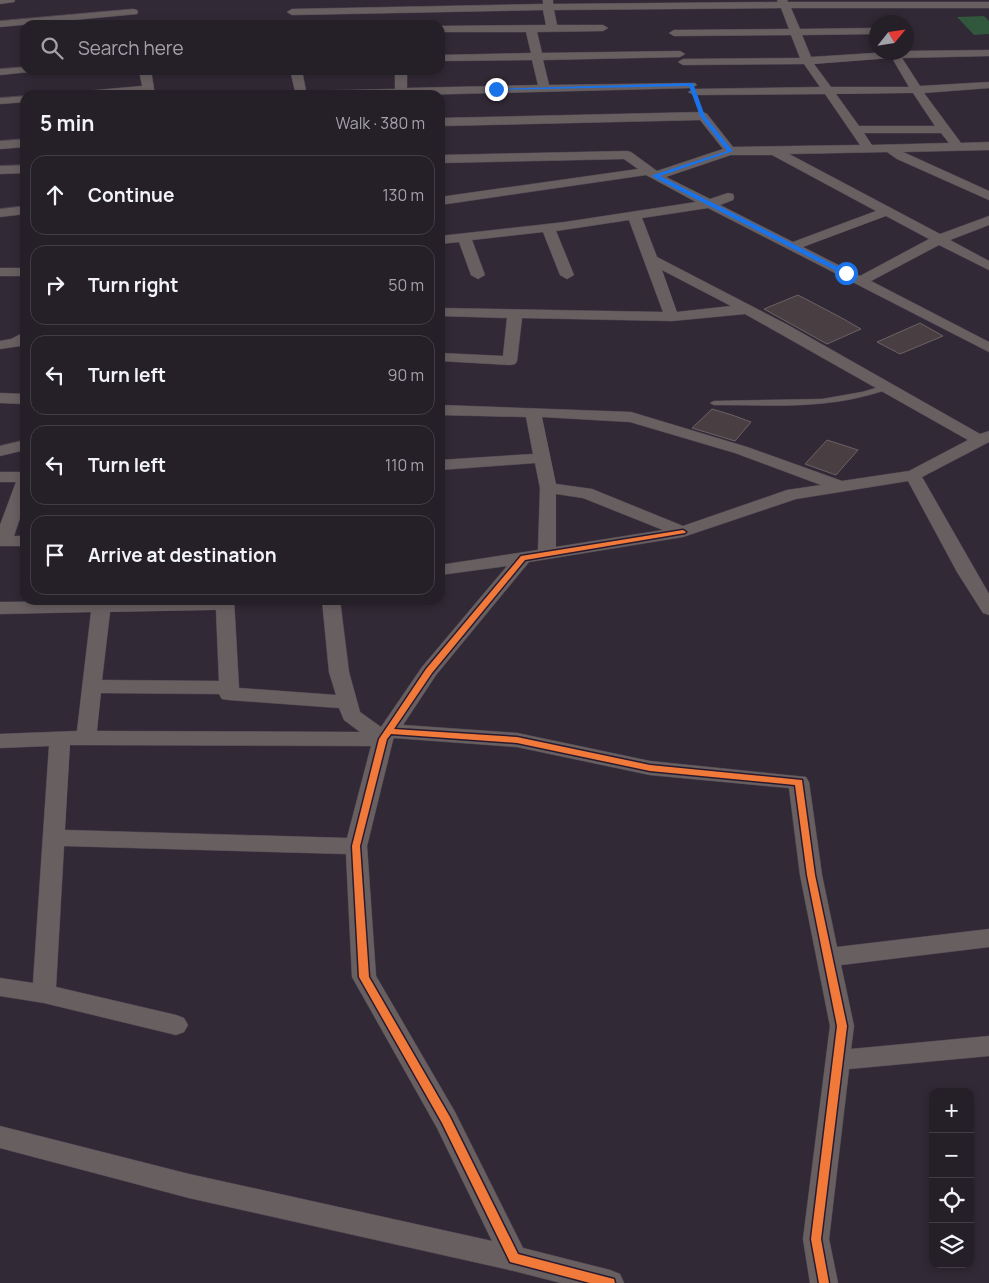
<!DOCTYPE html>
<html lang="en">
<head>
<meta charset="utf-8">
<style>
  :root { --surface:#251f28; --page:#312c34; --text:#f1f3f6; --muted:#a3a2a8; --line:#423d45 }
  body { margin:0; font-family:Manrope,sans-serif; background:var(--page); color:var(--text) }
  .controls { position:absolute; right:15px; bottom:15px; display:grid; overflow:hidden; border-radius:10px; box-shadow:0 2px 8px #0003 }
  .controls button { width:45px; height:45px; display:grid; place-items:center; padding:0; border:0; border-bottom:1px solid var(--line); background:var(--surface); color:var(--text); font:25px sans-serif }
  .compass { position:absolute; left:869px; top:15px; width:45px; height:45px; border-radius:50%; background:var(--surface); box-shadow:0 2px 8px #0003; rotate:60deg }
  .stop { position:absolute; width:15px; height:15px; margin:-11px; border:4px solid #1a73e8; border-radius:50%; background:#fff }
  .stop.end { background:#1a73e8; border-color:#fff; box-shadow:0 1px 5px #0008 }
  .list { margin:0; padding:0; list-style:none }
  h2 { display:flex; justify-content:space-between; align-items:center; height:65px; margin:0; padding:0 20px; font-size:21px }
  h2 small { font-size:16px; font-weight:400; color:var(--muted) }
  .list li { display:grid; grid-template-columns:32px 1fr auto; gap:15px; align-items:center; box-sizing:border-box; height:80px; margin:0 10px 10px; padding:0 10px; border:1px solid var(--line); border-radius:15px }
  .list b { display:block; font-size:19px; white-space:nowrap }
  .list em { font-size:16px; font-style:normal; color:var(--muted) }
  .icon { flex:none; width:28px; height:28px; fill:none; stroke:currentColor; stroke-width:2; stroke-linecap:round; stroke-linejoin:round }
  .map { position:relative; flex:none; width:989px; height:1283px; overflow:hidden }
  .search { position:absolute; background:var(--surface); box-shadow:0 2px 8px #0003; left:20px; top:20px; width:425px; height:55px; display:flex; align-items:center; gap:12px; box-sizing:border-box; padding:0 18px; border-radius:15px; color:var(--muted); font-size:19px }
  .panel { position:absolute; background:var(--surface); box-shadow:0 2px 8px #0003; left:20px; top:90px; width:425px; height:515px; border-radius:15px }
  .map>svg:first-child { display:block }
  .green { fill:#31573c }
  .building { fill:#493f42; stroke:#6c6264 }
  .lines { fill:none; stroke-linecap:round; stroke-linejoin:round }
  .lane-casing { stroke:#4d4752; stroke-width:1 }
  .street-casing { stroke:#4d4752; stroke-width:1 }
  .lane { fill:#685f61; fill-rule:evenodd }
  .street { fill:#685f61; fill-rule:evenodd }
  .cycleway-casing { stroke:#291a30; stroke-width:3 }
  .cycleway { fill:#f17a3a; fill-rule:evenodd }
  .route { fill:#1a73e8 }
</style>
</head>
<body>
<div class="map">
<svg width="989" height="1283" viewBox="0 0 989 1283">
  <rect width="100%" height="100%" fill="#312935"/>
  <path class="green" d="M984,16L989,21V34L974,35L957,17Z"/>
  <g class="building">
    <path d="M798,295L840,317L861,329L827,344L764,309Z"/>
    <path d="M920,323L943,336L900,354L877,342Z"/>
    <path d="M712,409L732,415L751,422L735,441L692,428Z"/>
    <path d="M827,440L858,450L836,475L805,464Z"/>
  </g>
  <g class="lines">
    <g class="lane-casing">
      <path id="lane" d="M886,385H889V389C828,410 777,405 714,405L710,403L714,401L822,399L862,392Z"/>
    </g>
    <g class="street-casing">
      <g id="street">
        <path d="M0,0H15L14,2L0,4Z"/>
        <path d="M543,0H553V4L778,2L777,0H787L788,2H989V8H791L800,29L876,28V34L802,35L811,57L906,51L989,50V56L902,58L920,86L989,82V88L924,93L961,143L989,142V150L903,152L989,191V200L897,159L887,152L789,154L940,234L989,216V225L950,240L989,261V270L939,245L871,281L989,342V352L708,208L642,218L657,257L788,325L980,434L989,431V442L922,477L989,594V615L983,613L957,572L908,481L796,499L683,537L529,562L436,675L403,725L517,733L650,761L806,777L809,782L822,875L837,947L989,929V947L841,965L854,1026L851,1049L989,1036V1056L849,1069L829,1239L838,1283H810L803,1239L830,1026L800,875L789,788L650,775L517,747L394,738L393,740L367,846L376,976L455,1112L523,1248L610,1270L620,1274L624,1283H561L514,1271L189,1198L0,1148V1126L189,1174L492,1241L437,1128L352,977L346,854L64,846L56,987L176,1015L184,1018L188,1025L184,1032L176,1035L44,1003L0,996V978L33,983L49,746L0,748V734L77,731L91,612L0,614V602L234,600L239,688L336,695L329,672L322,600H340L349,672L360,712L381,727L422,667L507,566L440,575V565L538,550L540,488L535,463L440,470V460L533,454L526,417L440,415V405L631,412L747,447L842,481L909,471L968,440L745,314L672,321L522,318L517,361L515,364L510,365L440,361V353L503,356L507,318L440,316V308L663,312L629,220L556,231L574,275L567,279L560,275L543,232L472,240L485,275L478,279L471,275L459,242L440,244V236L565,222L696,202L646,175L440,205V197L638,169L624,159L440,163V155L627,151L631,152L657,171L723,149L700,120L440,126V118L703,112L707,114L733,147L860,145L825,94L694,95L688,92L694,89L820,87L804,64L683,65L678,62L683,59L800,58L791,35L674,36L669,33L674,30L789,29L781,8L554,10L557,25H603L608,28L603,31L537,32L542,53L680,51L685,54L680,57L543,60L549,85L695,83L697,85L691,88L415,95H266L272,92L295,91L290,70H302L306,91L395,89V70H407V88L538,85L532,60L440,61V55L531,53L526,32H440V26L546,25L543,10L292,15L287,12L292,9L543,4ZM892,58L909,87H831L814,64ZM913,93L935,126H859L836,94ZM864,133H941L949,143L872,145ZM731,155H772L876,211L793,242L720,205L733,200L734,197L733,194L728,193L710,199L666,177ZM886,216L929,239L860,276L803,247ZM662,270L731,306L677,312ZM542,417L630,422L735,453L821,485L787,490L683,526L592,489L556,484ZM556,494L583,498L663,530L556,547ZM216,610L219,681L102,680L110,612ZM101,693L219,694L222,699L229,700L339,708L344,720L360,732L97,731ZM70,745H86L371,746L347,838L65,830Z"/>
        <path d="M133,9L137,10L138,12L137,14L0,27V21Z"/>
        <path d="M25,67V70H31L29,72L0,75V69Z"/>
        <path d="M139,70H151L155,95H143V93L69,95L75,92L142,86Z"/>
        <path d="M25,96V102L0,104V98Z"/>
        <path d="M25,139V147L0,149V141Z"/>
        <path d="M25,165V173L0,174V166Z"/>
        <path d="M25,206V214L0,217V209Z"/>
        <rect x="0" y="268" width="25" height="8"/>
        <path d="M25,332V343L20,346L0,349V341L11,339Z"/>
        <path d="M0,393L25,394V404L0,403Z"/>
        <path d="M25,440V450L0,456V446Z"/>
        <path d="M0,472H25V503L14,536H25V546H0V525L16,482H0Z"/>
      </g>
    </g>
    <use href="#lane" class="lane"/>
    <use href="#street" class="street"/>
    <g class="cycleway-casing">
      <path id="cycleway" d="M683,530L686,532L685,533L525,560L432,673L394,729L517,737L650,765L802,780L815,875L847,1026L821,1239L829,1283H819L811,1239L837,1026L807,875L795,785L650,771L517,743L391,734L387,739L360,846L369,977L450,1117L518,1254L610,1278L614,1279L615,1283H590L510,1262L442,1123L359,977L352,846L379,739L426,669L521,556Z"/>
    </g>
    <use href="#cycleway" class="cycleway"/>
  </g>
  <path class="route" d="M693,83L705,116L733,151L660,176L848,272V275H844L653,177V175L727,151L700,116L689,86L496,90L493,89Z"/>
</svg>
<div class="controls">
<button>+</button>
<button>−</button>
<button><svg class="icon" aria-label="locate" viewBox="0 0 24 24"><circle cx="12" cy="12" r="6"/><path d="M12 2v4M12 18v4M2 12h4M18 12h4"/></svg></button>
<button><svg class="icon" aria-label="layers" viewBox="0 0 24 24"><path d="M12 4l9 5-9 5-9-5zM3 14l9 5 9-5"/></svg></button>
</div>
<svg class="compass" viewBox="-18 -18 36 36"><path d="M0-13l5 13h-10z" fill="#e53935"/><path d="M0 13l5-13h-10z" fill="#a3a2a8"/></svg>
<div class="stop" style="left:846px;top:273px"></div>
<div class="stop end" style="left:496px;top:89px"></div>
<div class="search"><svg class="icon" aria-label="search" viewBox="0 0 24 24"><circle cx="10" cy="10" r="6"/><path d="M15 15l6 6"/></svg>Search here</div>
<section class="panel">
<h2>5 min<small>Walk · 380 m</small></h2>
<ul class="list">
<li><svg class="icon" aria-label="ahead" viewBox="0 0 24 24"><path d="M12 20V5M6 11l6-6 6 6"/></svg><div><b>Continue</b></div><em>130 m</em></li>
<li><svg class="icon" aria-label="right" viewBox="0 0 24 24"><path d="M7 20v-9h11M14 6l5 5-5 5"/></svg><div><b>Turn right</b></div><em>50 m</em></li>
<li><svg class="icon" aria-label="left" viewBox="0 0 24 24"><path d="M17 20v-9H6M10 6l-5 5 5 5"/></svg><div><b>Turn left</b></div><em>90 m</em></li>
<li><svg class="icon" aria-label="left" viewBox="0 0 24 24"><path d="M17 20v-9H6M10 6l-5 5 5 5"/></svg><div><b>Turn left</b></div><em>110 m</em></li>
<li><svg class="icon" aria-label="arrive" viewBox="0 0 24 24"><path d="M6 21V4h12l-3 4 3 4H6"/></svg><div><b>Arrive at destination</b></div></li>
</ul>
</section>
</div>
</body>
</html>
